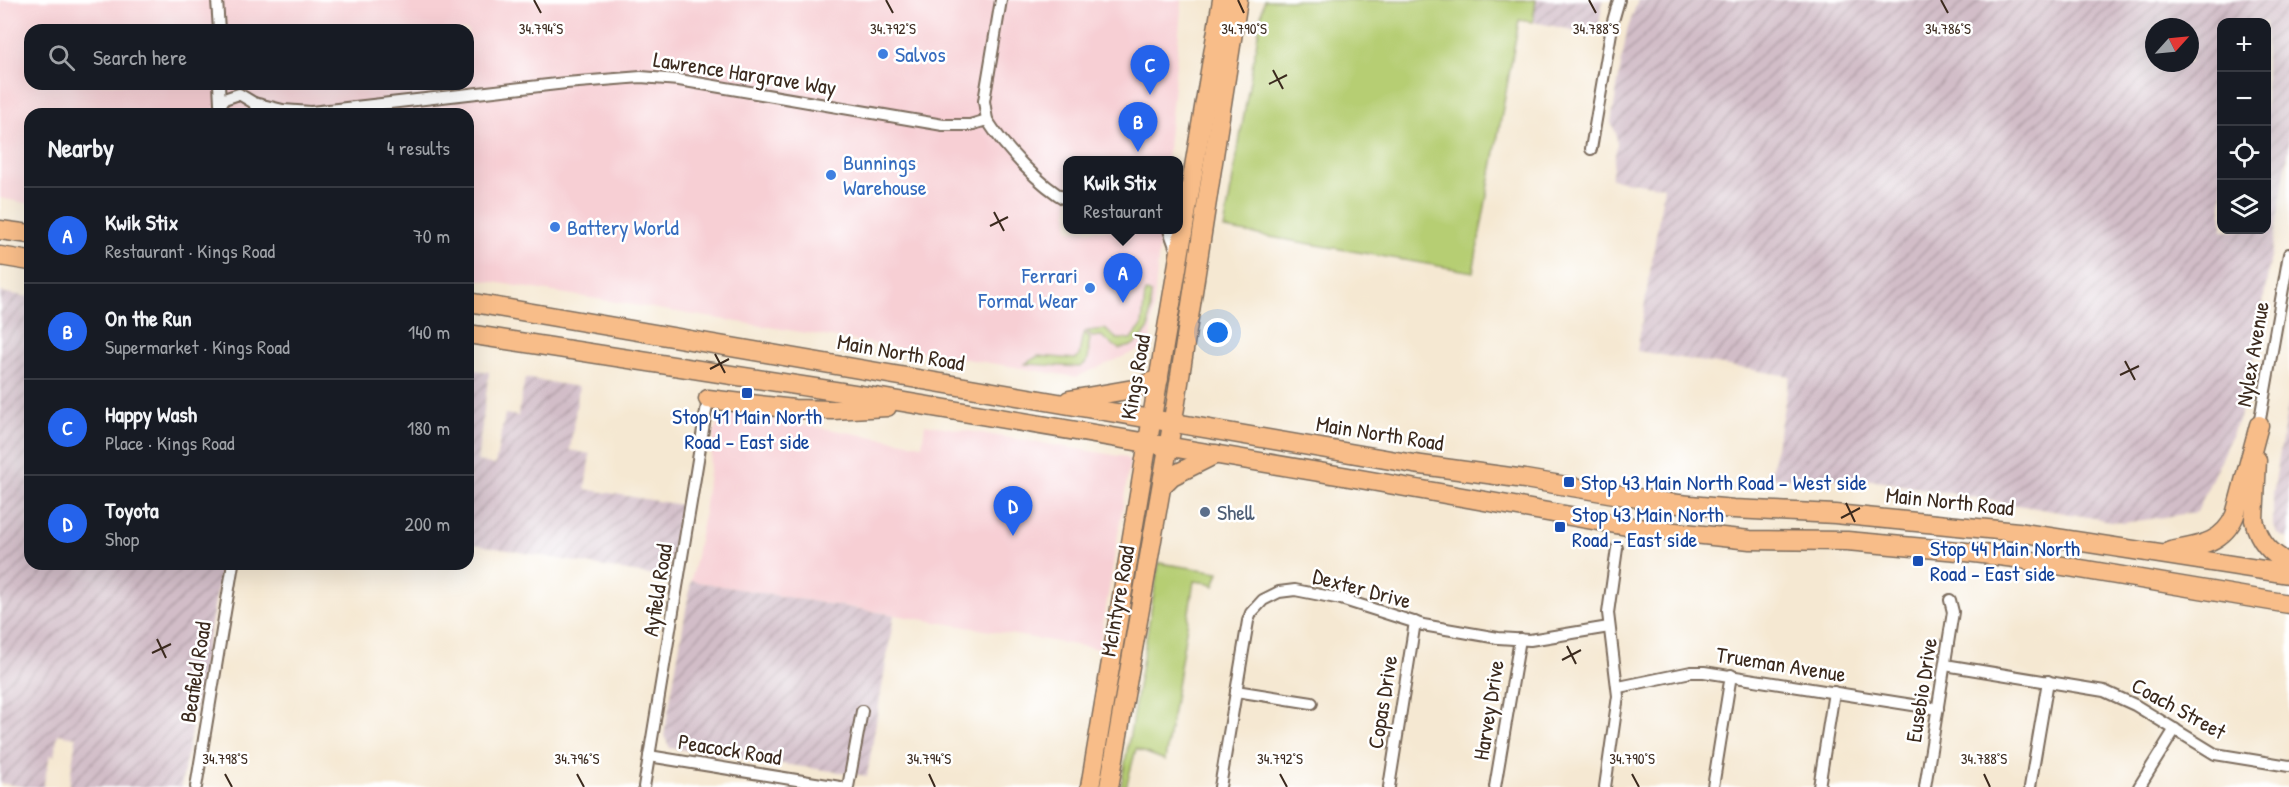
<!DOCTYPE html>
<html lang="en">
<head>
<meta charset="utf-8">
<style>
  :root { --surface:#171b24; --page:#242831; --text:#f1f3f6; --muted:#9ea1a6; --line:#363941; --accent:#2563eb }
  body { margin:0; font-family:"Patrick Hand",sans-serif; background:var(--page); color:var(--text) }
  .controls { position:absolute; right:18px; top:18px; display:grid; overflow:hidden; border-radius:12px; box-shadow:0 6px 24px #0002 }
  .controls button { width:54px; height:54px; display:grid; place-items:center; padding:0; border:0; border-bottom:2px solid var(--line); background:var(--surface); color:var(--text); font:30px sans-serif }
  .compass { position:absolute; left:2145px; top:18px; width:54px; height:54px; border-radius:50%; background:var(--surface); box-shadow:0 6px 24px #0002; rotate:63deg }
  .you { position:absolute; left:1218px; top:333px; width:21px; height:21px; margin:-15px; border:4px solid #fff; border-radius:50%; background:#1a73e8; box-shadow:0 0 0 9px #1a73e833 }
  .badge { display:grid; place-items:center; width:39px; height:39px; border-radius:50%; background:var(--accent); color:#fff; font-size:20px; font-weight:700 }
  .pin { position:absolute; translate:-50% -50px; filter:drop-shadow(0 2px 3px #0008) }
  .pin::after { content:''; position:absolute; top:32px; width:21px; height:18px; background:inherit; clip-path:polygon(0 0,100% 0,50% 100%) }
  .popup { position:absolute; left:1063px; top:156px; width:120px; height:78px; box-sizing:border-box; display:grid; place-content:center; border-radius:12px; background:var(--surface); filter:drop-shadow(0 2px 4px #0005); font-size:20px; white-space:nowrap; color:var(--muted) }
  .popup b { font-size:22px; color:var(--text) }
  .popup::after { content:''; position:absolute; left:50%; top:100%; margin-left:-12px; border:12px solid transparent; border-top-color:var(--surface) }
  .list { margin:0; padding:0; list-style:none }
  h2 { display:flex; justify-content:space-between; align-items:center; height:78px; margin:0; padding:0 24px; font-size:26px }
  h2 small { font-size:20px; font-weight:400; color:var(--muted) }
  .list li { display:grid; grid-template-columns:39px 1fr auto; gap:18px; align-items:center; box-sizing:border-box; height:96px; padding:0 24px; border-top:2px solid var(--line) }
  .list b { display:block; font-size:22px; white-space:nowrap }
  .list p { margin:0; font-size:20px; white-space:nowrap; color:var(--muted) }
  .list em { font-size:20px; font-style:normal; color:var(--muted) }
  .icon { flex:none; width:33px; height:33px; fill:none; stroke:currentColor; stroke-width:2; stroke-linecap:round; stroke-linejoin:round }
  .map { position:relative; flex:none; width:2289px; height:787px; overflow:hidden }
  .search { position:absolute; background:var(--surface); box-shadow:0 6px 24px #0002; left:24px; top:24px; width:450px; height:66px; display:flex; align-items:center; gap:15px; box-sizing:border-box; padding:0 21px; border-radius:18px; color:var(--muted); font-size:22px }
  .panel { position:absolute; background:var(--surface); box-shadow:0 6px 24px #0002; left:24px; top:108px; width:450px; height:462px; border-radius:18px }
  .map>svg:first-child { display:block }
  .built { fill:#f7cfd4; fill-rule:evenodd }
  .industrial { fill:url(#industrial-furrows); fill-rule:evenodd }
  .grass { fill:#b6ce73; stroke:#787c48; stroke-width:1.5 }
  .lines { fill:none; stroke-linecap:round; stroke-linejoin:round }
  .minor-casing { stroke:#7c6c5d; stroke-width:14 }
  .primary-casing { stroke:#7c6c5d; stroke-width:21 }
  .trunk-casing { stroke:#7c6c5d; stroke-width:21 }
  .minor { stroke:#fff; stroke-width:10 }
  .primary { stroke:#f8bd89; stroke-width:18 }
  .trunk { stroke:#f8bd89; stroke-width:18 }
  .ticks { fill:none; stroke:#3b2a1e; stroke-width:2 }
  .shop-dot { fill:#3f7fe0; stroke:#fff; stroke-width:2 }
  .transit-dot { fill:#1a4fb4; stroke:#fff; stroke-width:2 }
  .service-dot { fill:#5c6f8a; stroke:#fff; stroke-width:2 }
  .labels { text-anchor:middle; stroke-width:5; stroke-linejoin:round; paint-order:stroke }
  .shop-label { font-size:22px; fill:#366cbe; stroke:#fff; text-anchor:start }
  .street-label { font-size:22px; fill:#3b2a1e; stroke:#fff }
  .transit-label { font-size:22px; fill:#164399; stroke:#fff; text-anchor:start }
  .service-label { font-size:22px; fill:#4e5e75; stroke:#fff; text-anchor:start }
  .ticks-label { font-size:15px; text-anchor:middle; fill:#3b2a1e; stroke:#fff; stroke-width:5; stroke-linejoin:round; paint-order:stroke }
</style>
</head>
<body>
<div class="map">
<svg width="2289" height="787" viewBox="0 0 2289 787">
  <defs>
    <pattern id="industrial-furrows" width="10" height="10" patternUnits="userSpaceOnUse" patternTransform="scale(1.5)"><rect width="10" height="10" fill="#d2bdc8"/><path d="M-1 1l2-2M0 10L10 0M9 11l2-2" fill="none" stroke="#ac9aa2"/></pattern>
  </defs>
  <rect width="100%" height="100%" fill="#fff"/>
  <filter id="ink" filterUnits="userSpaceOnUse"><feTurbulence type="fractalNoise" baseFrequency=".0167" numOctaves="2"/><feDisplacementMap in="SourceGraphic" scale="12" xChannelSelector="R" yChannelSelector="G"/><feConvolveMatrix kernelMatrix="1 2 1 2 8 2 1 2 1" color-interpolation-filters="sRGB"/></filter>
  <filter id="wash" filterUnits="userSpaceOnUse"><feTurbulence type="fractalNoise" baseFrequency=".008" numOctaves="4" result="noise"/><feDisplacementMap in="SourceGraphic" scale="24" xChannelSelector="R" yChannelSelector="G"/><feGaussianBlur stdDeviation="1.35" result="paint"/><feColorMatrix in="noise" values="0 0 0 0 0 0 0 0 0 0 0 0 0 0 0 0 0 1.4 0 .05"/><feComposite in="paint" operator="in"/></filter>
  <g filter="url(#wash)">
    <rect width="100%" height="100%" fill="#f5e8d2"/>
    <g class="built">
      <path d="M0,0H1182L1167,160H1068V230H1161L1150,345L1076,377L468,278V114H30V204L0,198ZM30,30H468V84H30Z"/>
      <path d="M733,413L922,445L925,424L1126,457L1130,462L1099,649L691,581L703,520L714,434L717,424Z"/>
    </g>
    <g class="industrial">
      <path d="M1536,0H1603L1597,35L1533,22Z"/>
      <path d="M1638,0H2289V148L2248,393L2243,397L2239,418L2197,512L2123,523L1866,479L1770,478L1790,376L1637,351L1664,187L1611,179L1617,144L1616,133L1611,123L1627,31ZM2222,22H2266V230H2222ZM2154,27H2190V63H2154Z"/>
      <path d="M0,292L30,297V564H222L181,787H69L76,737L58,734L54,756L50,755L43,787H25L0,783Z"/>
      <path d="M468,369L489,372L477,461L495,465L505,414L518,416L525,378L579,387L570,450L590,454L585,489L681,505L667,578L468,543Z"/>
      <path d="M2289,398V539L2277,534L2273,527V494Z"/>
      <path d="M691,581L894,615L867,776L670,748L664,736Z"/>
    </g>
    <g class="grass">
      <path d="M1264,0H1536L1533,22L1519,20L1473,272L1224,229Z"/>
      <path d="M1145,292L1151,293L1149,328L1142,338L1131,346L1119,349L1101,336L1092,337L1087,331L1105,329L1117,339H1131L1142,326Z"/>
      <path d="M1085,332L1090,339C1085,353 1095,358 1080,367L1025,364L1038,356L1076,359L1079,356L1082,337Z"/>
      <path d="M1159,563L1219,572L1214,586L1210,583L1194,581L1165,760L1136,749L1126,787H1121Z"/>
    </g>
  </g>
  <g filter="url(#ink)">
    <g class="lines">
      <g class="minor-casing">
        <g id="minor">
          <path d="M217,0L219,30"/>
          <path d="M219,84L220,103"/>
          <path d="M254,103L283,110L311,112L566,83L641,77L679,80L943,125H970L987,120C1005,148 1039,185 1068,201"/>
          <path d="M216,114L224,99L239,94L254,103L258,114"/>
          <path d="M987,120L984,101L1001,0"/>
          <path d="M1591,149L1613,21L1619,0"/>
          <path d="M1169,230L1177,252"/>
          <path d="M2259,425L2289,254"/>
          <path d="M1945,665L2104,691L2135,705L2215,754L2289,766"/>
          <path d="M1619,687L1691,672H1704L1938,709"/>
          <path d="M1236,691L1312,703"/>
          <path d="M649,756L840,787"/>
          <path d="M196,787L233,564"/>
          <path d="M644,787L708,399"/>
          <path d="M848,787L862,711"/>
          <path d="M1220,787L1248,621L1251,613L1263,600L1279,592L1295,590L1341,599L1423,625L1498,638L1530,640L1609,627"/>
          <path d="M1389,787L1415,622"/>
          <path d="M1495,787L1520,639"/>
          <path d="M1605,787L1618,696L1608,613L1617,548"/>
          <path d="M1713,787L1731,675"/>
          <path d="M1819,787L1834,692"/>
          <path d="M1925,787L1953,612L1950,600"/>
          <path d="M2030,787L2048,681"/>
          <path d="M2139,787L2175,729"/>
        </g>
      </g>
      <g class="primary-casing">
        <g id="primary">
          <path d="M1090,787L1222,0"/>
          <path d="M1109,787L1176,402L1238,0"/>
        </g>
      </g>
      <g class="trunk-casing">
        <g id="trunk">
          <path d="M0,230L30,234"/>
          <path d="M0,256L30,261"/>
          <path d="M468,302L1414,464L1525,479L1668,503L1734,509L1835,514L2018,532L2289,574"/>
          <path d="M468,334L880,398L1343,476L1638,528L1750,540L1847,541L1958,551L2015,558L2289,604"/>
          <path d="M708,399L794,409L833,410L887,407"/>
          <path d="M1069,400L1133,389L1159,379"/>
          <path d="M2257,460L2254,520C2259,541 2270,554 2289,563"/>
          <path d="M1162,486L1172,476L1216,454"/>
          <path d="M2170,551C2197,546 2223,544 2235,515L2259,425"/>
        </g>
      </g>
      <use href="#minor" class="minor"/>
      <use href="#primary" class="primary"/>
      <use href="#trunk" class="trunk"/>
    </g>
  </g>
  <path class="ticks" d="M534,0L541,13M886,0L893,13M1238,0L1244,13M1589,0L1596,13M1941,0L1948,13M1273,70L1283,89M1269,84L1287,75M994,212L1004,231M990,226L1008,217M715,354L725,373M2125,361L2135,380M710,369L729,359M2120,375L2139,366M1846,503L1855,522M1841,518L1860,508M157,639L166,658M1567,646L1576,664M152,653L171,644M1562,660L1581,650M225,774L232,787M577,774L584,787M929,774L935,787M1280,774L1287,787M1632,774L1639,787M1984,774L1990,787"/>
  <g class="shop-dot">
    <circle cx="883" cy="54" r="6"/>
    <circle cx="831" cy="175" r="6"/>
    <circle cx="555" cy="227" r="6"/>
    <circle cx="1090" cy="288" r="6"/>
  </g>
  <g class="transit-dot">
    <rect x="741" y="387" width="12" height="12" rx="3"/>
    <rect x="1563" y="476" width="12" height="12" rx="3"/>
    <rect x="1554" y="521" width="12" height="12" rx="3"/>
    <rect x="1912" y="555" width="12" height="12" rx="3"/>
  </g>
  <circle class="service-dot" cx="1205" cy="512" r="6"/>
  <g class="labels">
    <g class="shop-label">
      <text x="895" y="62">Salvos</text>
      <text x="843" y="170">Bunnings<tspan x="843" dy="25">Warehouse</tspan></text>
      <text x="567" y="235">Battery World</text>
      <text x="1078" y="283" text-anchor="end">Ferrari<tspan x="1078" dy="25">Formal Wear</tspan></text>
    </g>
    <g class="street-label">
      <text transform="translate(745 73) rotate(9)" y="8">Lawrence Hargrave Way</text>
      <text transform="translate(901 352) rotate(10)" y="8">Main North Road</text>
      <text transform="translate(2252 354) rotate(-80)" y="8">Nylex Avenue</text>
      <text transform="translate(1135 377) rotate(-80)" y="8">Kings Road</text>
      <text transform="translate(1380 433) rotate(9)" y="8">Main North Road</text>
      <text transform="translate(1950 501) rotate(6)" y="8">Main North Road</text>
      <text transform="translate(1362 588) rotate(15)" y="8">Dexter Drive</text>
      <text transform="translate(657 590) rotate(-81)" y="8">Ayfield Road</text>
      <text transform="translate(1117 601) rotate(-80)" y="8">McIntyre Road</text>
      <text transform="translate(1781 664) rotate(9)" y="8">Trueman Avenue</text>
      <text transform="translate(195 672) rotate(-81)" y="8">Beafield Road</text>
      <text transform="translate(1921 690) rotate(-81)" y="8">Eusebio Drive</text>
      <text transform="translate(1382 702) rotate(-81)" y="8">Copas Drive</text>
      <text transform="translate(2179 708) rotate(29)" y="8">Coach Street</text>
      <text transform="translate(1488 710) rotate(-81)" y="8">Harvey Drive</text>
      <text transform="translate(730 749) rotate(9)" y="8">Peacock Road</text>
    </g>
    <g class="transit-label">
      <text x="747" y="424" text-anchor="middle">Stop 41 Main North<tspan x="747" dy="25">Road - East side</tspan></text>
      <text x="1581" y="490">Stop 43 Main North Road - West side</text>
      <text x="1572" y="522">Stop 43 Main North<tspan x="1572" dy="25">Road - East side</tspan></text>
      <text x="1930" y="556">Stop 44 Main North<tspan x="1930" dy="25">Road - East side</tspan></text>
    </g>
    <g class="service-label">
      <text x="1217" y="520">Shell</text>
    </g>
  </g>
  <g class="ticks-label">
    <text x="541" y="34">34.794°S</text>
    <text x="893" y="34">34.792°S</text>
    <text x="1244" y="34">34.790°S</text>
    <text x="1596" y="34">34.788°S</text>
    <text x="1948" y="34">34.786°S</text>
    <text x="225" y="764">34.798°S</text>
    <text x="577" y="764">34.796°S</text>
    <text x="929" y="764">34.794°S</text>
    <text x="1280" y="764">34.792°S</text>
    <text x="1632" y="764">34.790°S</text>
    <text x="1984" y="764">34.788°S</text>
  </g>
</svg>
<div class="controls">
<button>+</button>
<button>−</button>
<button><svg class="icon" aria-label="locate" viewBox="0 0 24 24"><circle cx="12" cy="12" r="6"/><path d="M12 2v4M12 18v4M2 12h4M18 12h4"/></svg></button>
<button><svg class="icon" aria-label="layers" viewBox="0 0 24 24"><path d="M12 4l9 5-9 5-9-5zM3 14l9 5 9-5"/></svg></button>
</div>
<svg class="compass" viewBox="-18 -18 36 36"><path d="M0-13l5 13h-10z" fill="#e53935"/><path d="M0 13l5-13h-10z" fill="#9ea1a6"/></svg>
<div class="you"></div>
<div class="pin badge" style="left:1123px;top:303px">A</div>
<div class="popup"><b>Kwik Stix</b>Restaurant</div>
<div class="pin badge" style="left:1138px;top:152px">B</div>
<div class="pin badge" style="left:1150px;top:95px">C</div>
<div class="pin badge" style="left:1013px;top:536px">D</div>
<div class="search"><svg class="icon" aria-label="search" viewBox="0 0 24 24"><circle cx="10" cy="10" r="6"/><path d="M15 15l6 6"/></svg>Search here</div>
<section class="panel">
<h2>Nearby<small>4 results</small></h2>
<ul class="list">
<li><span class="badge">A</span><div><b>Kwik Stix</b><p>Restaurant · Kings Road</p></div><em>70 m</em></li>
<li><span class="badge">B</span><div><b>On the Run</b><p>Supermarket · Kings Road</p></div><em>140 m</em></li>
<li><span class="badge">C</span><div><b>Happy Wash</b><p>Place · Kings Road</p></div><em>180 m</em></li>
<li><span class="badge">D</span><div><b>Toyota</b><p>Shop</p></div><em>200 m</em></li>
</ul>
</section>
</div>
</body>
</html>
